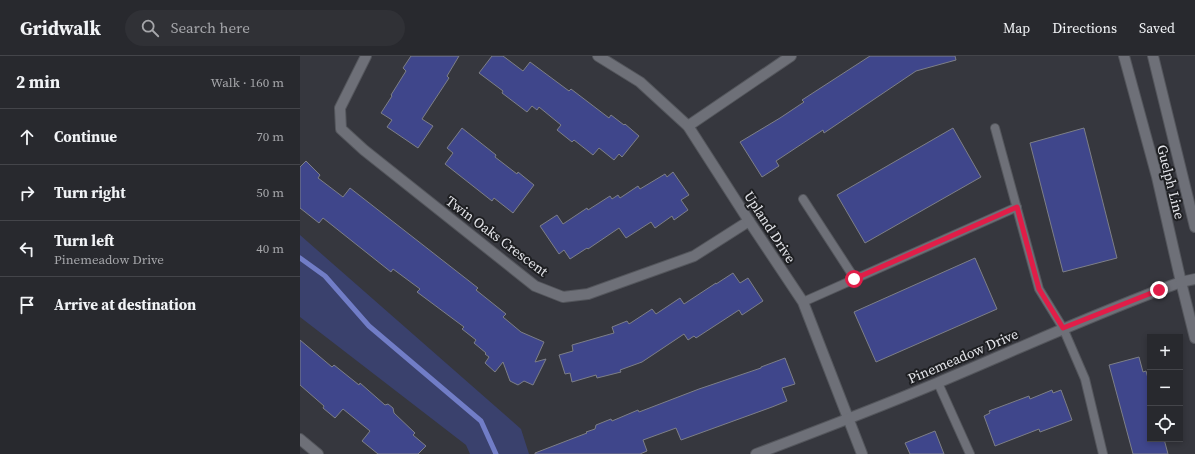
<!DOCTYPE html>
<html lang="en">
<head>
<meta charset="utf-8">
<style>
  :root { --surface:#28292e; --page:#303136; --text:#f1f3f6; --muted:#a5a6aa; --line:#44454a }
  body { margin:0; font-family:"Source Serif 4",serif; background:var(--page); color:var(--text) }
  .controls { position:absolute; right:12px; bottom:12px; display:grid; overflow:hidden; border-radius:0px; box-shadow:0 2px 6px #0003 }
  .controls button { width:36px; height:36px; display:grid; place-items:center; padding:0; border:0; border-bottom:1px solid var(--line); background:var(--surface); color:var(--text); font:20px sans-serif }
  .stop { position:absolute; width:12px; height:12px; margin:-9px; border:3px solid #e11d48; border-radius:50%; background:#fff }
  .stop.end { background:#e11d48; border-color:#fff; box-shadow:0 1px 4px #0008 }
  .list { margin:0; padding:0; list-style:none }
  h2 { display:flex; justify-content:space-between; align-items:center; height:52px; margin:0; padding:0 16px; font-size:17px }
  h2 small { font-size:13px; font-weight:400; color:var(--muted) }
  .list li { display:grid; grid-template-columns:26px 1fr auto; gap:12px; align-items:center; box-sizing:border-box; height:56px; padding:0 16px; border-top:1px solid var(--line) }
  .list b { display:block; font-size:15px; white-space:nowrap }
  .list p { margin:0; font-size:13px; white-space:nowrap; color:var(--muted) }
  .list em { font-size:13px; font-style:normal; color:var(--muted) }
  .icon { flex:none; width:22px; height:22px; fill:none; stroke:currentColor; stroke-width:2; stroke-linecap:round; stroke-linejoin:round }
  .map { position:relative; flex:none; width:895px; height:398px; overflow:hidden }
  header { display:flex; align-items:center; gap:24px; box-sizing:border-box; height:56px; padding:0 20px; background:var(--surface); border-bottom:1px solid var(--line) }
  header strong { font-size:19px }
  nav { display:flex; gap:22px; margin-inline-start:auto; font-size:14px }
  .search { width:280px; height:36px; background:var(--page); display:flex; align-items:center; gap:10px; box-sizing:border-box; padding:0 14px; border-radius:22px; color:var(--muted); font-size:15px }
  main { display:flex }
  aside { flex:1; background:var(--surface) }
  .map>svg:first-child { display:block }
  .green { fill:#3a416d }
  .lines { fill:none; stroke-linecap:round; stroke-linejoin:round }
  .stream { stroke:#717dc7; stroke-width:5 }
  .building { fill:#3f468b; stroke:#7d7f87 }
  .lane-casing { stroke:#54565c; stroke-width:10 }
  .street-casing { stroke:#54565c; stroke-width:12 }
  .secondary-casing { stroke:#54565c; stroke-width:12 }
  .lane { stroke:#6e7078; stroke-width:8 }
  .street { stroke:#6e7078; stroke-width:10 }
  .secondary { stroke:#6e7078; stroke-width:10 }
  .route { stroke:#e11d48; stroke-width:5 }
  .labels { text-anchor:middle; stroke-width:4; stroke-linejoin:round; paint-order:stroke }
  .street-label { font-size:14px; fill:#e3e4e9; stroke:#1e1f22 }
</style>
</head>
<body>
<header>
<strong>Gridwalk</strong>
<div class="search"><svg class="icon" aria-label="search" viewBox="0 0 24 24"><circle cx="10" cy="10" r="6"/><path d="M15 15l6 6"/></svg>Search here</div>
<nav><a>Map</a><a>Directions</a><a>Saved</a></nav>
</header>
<main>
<aside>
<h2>2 min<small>Walk · 160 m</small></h2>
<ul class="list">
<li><svg class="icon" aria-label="ahead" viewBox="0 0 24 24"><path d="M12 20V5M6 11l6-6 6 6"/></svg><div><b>Continue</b></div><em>70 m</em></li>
<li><svg class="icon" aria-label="right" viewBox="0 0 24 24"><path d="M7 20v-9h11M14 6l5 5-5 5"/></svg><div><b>Turn right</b></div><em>50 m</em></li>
<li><svg class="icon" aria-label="left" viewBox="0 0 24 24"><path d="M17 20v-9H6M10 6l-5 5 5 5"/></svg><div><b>Turn left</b><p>Pinemeadow Drive</p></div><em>40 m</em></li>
<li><svg class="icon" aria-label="arrive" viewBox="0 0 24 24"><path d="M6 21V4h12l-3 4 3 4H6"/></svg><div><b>Arrive at destination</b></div></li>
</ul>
</aside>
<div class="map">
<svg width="895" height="398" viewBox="0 0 895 398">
  <rect width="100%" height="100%" fill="#36373e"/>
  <path class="green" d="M0,179L221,373L229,398H170L166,389L0,261Z"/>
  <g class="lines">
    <path class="stream" d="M0,202L25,220L69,270L181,365L196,398"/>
  </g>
  <g class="building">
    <path d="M111,0H159L147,20L149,22L122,63L133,70L118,92L87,71L92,64L81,57L92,40L91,39L106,15L103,12Z"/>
    <path d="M192,0H203L223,15L230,6L269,35L271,33L309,62L311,59L324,69L325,68L339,80L322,101L319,98L314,104L299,92L293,99L274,84L272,86L257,74L261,69L239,51L237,54L232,50L227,56L202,37L203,35L179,17Z"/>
    <path d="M570,0H655L656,4L616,15L524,77L523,74L476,105L479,110L462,121L440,86L480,62L504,46L502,44Z"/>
    <path d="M162,72L196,99L195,101L217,118L218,116L234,129L213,157L194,142L192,145L145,108L153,97L147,92Z"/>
    <path d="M653,72L681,121L565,187L537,139Z"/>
    <path d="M784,72L817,202L763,216L730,87Z"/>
    <path d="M6,105L20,119L18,122L43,141L50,132L178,232L176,234L206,258L203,261L221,276L244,286L235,306L246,303L233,329L224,325L218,329L210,325L203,306L195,316L185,307L189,301L185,298L186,297L174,287L176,284L162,273L164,271L117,236L120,233L93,213L91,216L23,162L19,167L0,152V111Z"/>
    <path d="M373,116L389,139L381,144L388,154L374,164L372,160L355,172L351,166L326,182L319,172L288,193L287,192L270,203L264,194L259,198L240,170L257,159L263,168L287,152L288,154L310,140L312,143L318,139L320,142L338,130L340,133L365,118L367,121Z"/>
    <path d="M675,202L697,253L576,306L554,256Z"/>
    <path d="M433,217L440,227L448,222L463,245L442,259L439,254L396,282L394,280L388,284L384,278L342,306L320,314L321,316L297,322L296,319L272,326L270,317L265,318L259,299L273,295L272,289L314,277L312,271L327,265L329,268L352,253L356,258L380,242L384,248L416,227V228Z"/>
    <path d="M0,284L32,311L34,309L59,329L60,327L85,349L88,348L93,352L94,357L115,377L113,379L126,390L118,398H78L62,385L70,375L43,353L35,362L23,352L24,350L0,329Z"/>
    <path d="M839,301L843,316L846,315L850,329V383H864L868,398H833L809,309Z"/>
    <path d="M485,302L495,328L482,332L487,345L472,351L381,384L376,372L343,384L347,395L340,398H235V397L287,377L286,376L295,373L296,369L311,363L312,365L338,354L339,356L399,333L461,312V311Z"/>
    <path d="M752,334L753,337L761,334L772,364L740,376L739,373L695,390L684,360L690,357L689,355L729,340L730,343Z"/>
    <path d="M635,375L644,398H610L605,387Z"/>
  </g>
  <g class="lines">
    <g class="lane-casing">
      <g id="lane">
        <path d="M695,72L739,233L763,272L785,323L803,398"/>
        <path d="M503,143L555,223"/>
        <path d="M503,246L717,151"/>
        <path d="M638,327L670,398"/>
      </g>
    </g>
    <g class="street-casing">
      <g id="street">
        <path d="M66,0L40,52L41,73L64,94L235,230L263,241L288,238L394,200L449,165"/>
        <path d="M298,0L340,26L388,70L449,165L503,246L562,398"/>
        <path d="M388,70L491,0"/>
        <path d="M0,383L18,398"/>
        <path d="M456,398C517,375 577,352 637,327C718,293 798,256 881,226"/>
      </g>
    </g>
    <g class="secondary-casing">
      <g id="secondary">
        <path d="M824,0L857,121L881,226L895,282"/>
        <path d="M853,0L895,171"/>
        <path d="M881,226L895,223"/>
      </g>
    </g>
    <use href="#lane" class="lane"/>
    <use href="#street" class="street"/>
    <use href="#secondary" class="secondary"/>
  </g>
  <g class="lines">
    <path class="route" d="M554,223L717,151L739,233L763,272L859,234"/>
  </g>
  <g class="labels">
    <g class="street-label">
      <text transform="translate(871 126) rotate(76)" y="5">Guelph Line</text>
      <text transform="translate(470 171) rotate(57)" y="5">Upland Drive</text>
      <text transform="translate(197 180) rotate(37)" y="5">Twin Oaks Crescent</text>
      <text transform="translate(663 300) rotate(-23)" y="5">Pinemeadow Drive</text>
    </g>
  </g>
</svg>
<div class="controls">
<button>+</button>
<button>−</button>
<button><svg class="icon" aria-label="locate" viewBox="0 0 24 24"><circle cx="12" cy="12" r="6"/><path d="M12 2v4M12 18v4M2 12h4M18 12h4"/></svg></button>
</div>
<div class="stop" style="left:554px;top:223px"></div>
<div class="stop end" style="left:859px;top:234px"></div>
</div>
</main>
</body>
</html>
